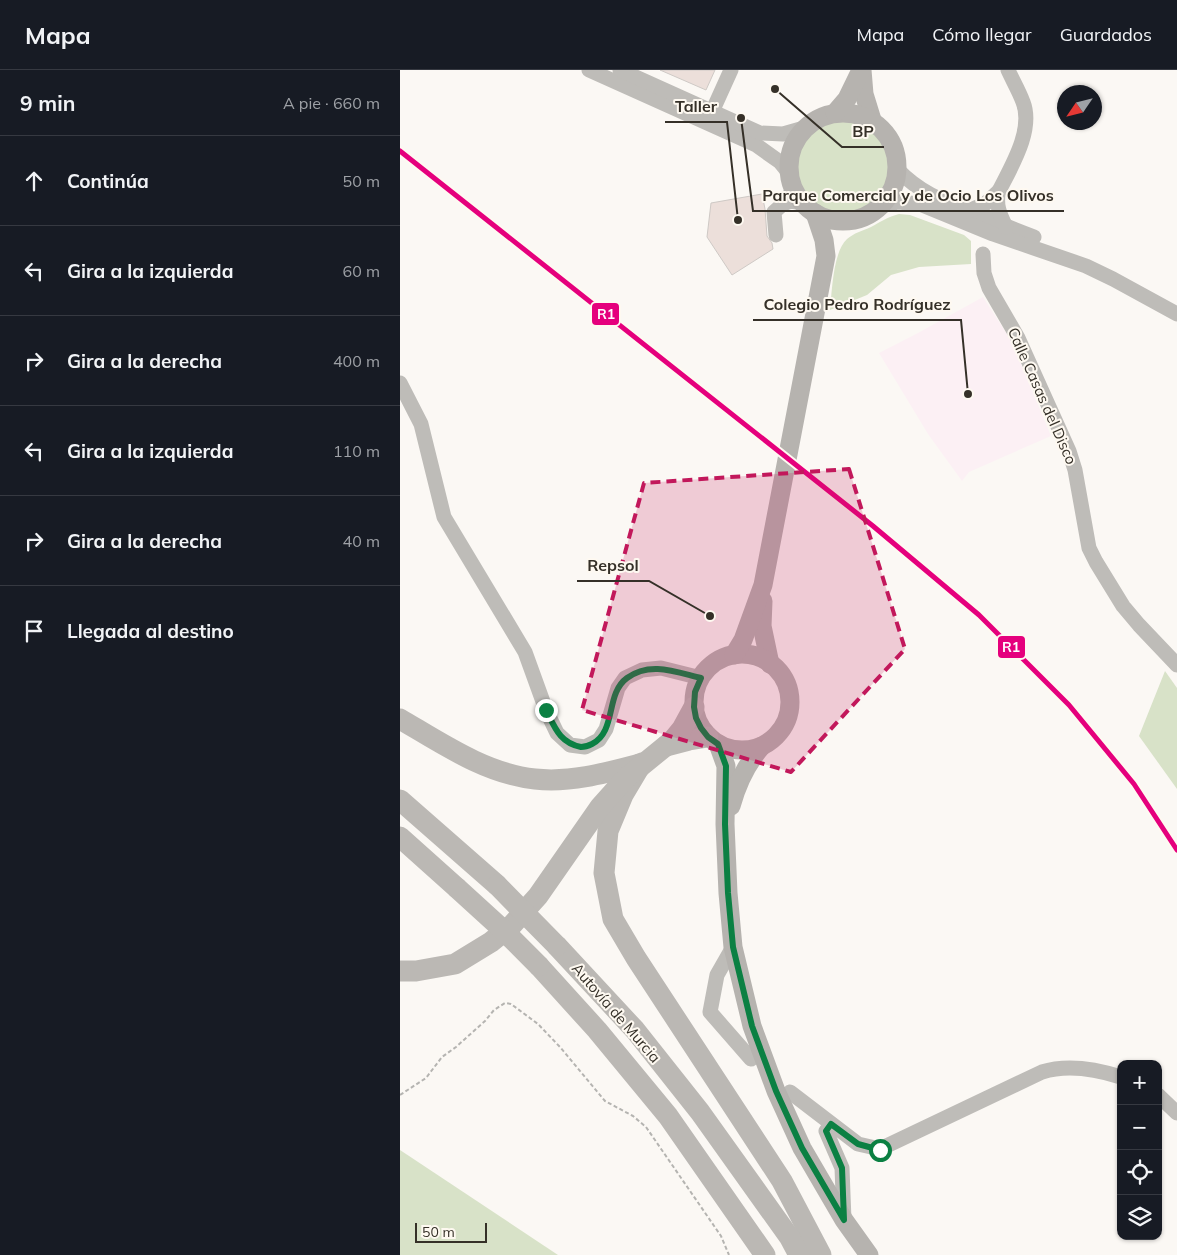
<!DOCTYPE html>
<html lang="es">
<head>
<meta charset="utf-8">
<style>
  :root { --surface:#171b24; --page:#20242c; --text:#f1f3f6; --muted:#9ea1a6; --line:#363941 }
  body { margin:0; font-family:Mulish,sans-serif; background:var(--page); color:var(--text) }
  .controls { position:absolute; right:15px; bottom:15px; display:grid; overflow:hidden; border-radius:10px; box-shadow:0 1px 4px #0004 }
  .controls button { width:45px; height:45px; display:grid; place-items:center; padding:0; border:0; border-bottom:1px solid var(--line); background:var(--surface); color:var(--text); font:25px sans-serif }
  .compass { position:absolute; left:657px; top:15px; width:45px; height:45px; border-radius:50%; background:var(--surface); box-shadow:0 1px 4px #0004; rotate:235deg }
  .scale { position:absolute; left:15px; bottom:12px; width:72px; box-sizing:border-box; padding-left:5px; border:2px solid #353028; border-top:0; font-size:14px; line-height:18px; white-space:nowrap; color:#353028; -webkit-text-stroke:4px #fef9f1; paint-order:stroke }
  .stop { position:absolute; width:15px; height:15px; margin:-11px; border:4px solid #0b8043; border-radius:50%; background:#fff }
  .stop.end { background:#0b8043; border-color:#fff; box-shadow:0 1px 5px #0008 }
  .list { margin:0; padding:0; list-style:none }
  h2 { display:flex; justify-content:space-between; align-items:center; height:65px; margin:0; padding:0 20px; font-size:21px }
  h2 small { font-size:16px; font-weight:400; color:var(--muted) }
  .list li { display:grid; grid-template-columns:32px 1fr auto; gap:15px; align-items:center; box-sizing:border-box; height:90px; padding:0 20px; border-top:1px solid var(--line) }
  .list b { display:block; font-size:19px; white-space:nowrap }
  .list em { font-size:16px; font-style:normal; color:var(--muted) }
  .icon { flex:none; width:28px; height:28px; fill:none; stroke:currentColor; stroke-width:2; stroke-linecap:round; stroke-linejoin:round }
  .map { position:relative; flex:none; width:777px; height:1185px; overflow:hidden }
  header { display:flex; align-items:center; gap:30px; box-sizing:border-box; height:70px; padding:0 25px; background:var(--surface); border-bottom:1px solid var(--line) }
  header strong { font-size:24px }
  nav { display:flex; gap:28px; margin-inline-start:auto; font-size:18px }
  main { display:flex }
  aside { flex:1; background:var(--surface) }
  .map>svg:first-child { display:block }
  .education { fill:#fcf0f4 }
  .green { fill:#d8e2c8 }
  .building { fill:#ecdfda; stroke:#cec9c5 }
  .lines { fill:none; stroke-linecap:round; stroke-linejoin:round }
  .path { stroke:#b5b4b1; stroke-width:2; stroke-dasharray:4 2.5; stroke-linecap:butt }
  .minor { stroke:#bebcb8; stroke-width:15 }
  .major { stroke:#b6b3af; stroke-width:19 }
  .highway { stroke:#bbb8b4; stroke-width:21 }
  .highway-bridge { stroke:#bbb8b4; stroke-width:21 }
  .rail-1-casing { stroke:#fef9f1; stroke-width:9 }
  .rail-1 { stroke:#e5007d; stroke-width:5 }
  .route { stroke:#0b8043; stroke-width:6 }
  .marked { fill:#c2185b; fill-opacity:0.2; stroke:#c2185b; stroke-width:4; stroke-dasharray:10 6; stroke-linejoin:round }
  .labels { text-anchor:middle; stroke-width:4; stroke-linejoin:round; paint-order:stroke }
  .street-label { font-size:15px; fill:#353028; stroke:#fef9f1 }
  .leader { fill:none; stroke:#353028; stroke-width:2 }
  .callout-dot { fill:#353028; stroke:#fef9f1; stroke-width:2 }
  .callout-label { font-size:16px; text-anchor:middle; font-weight:bold; fill:#353028; stroke:#fef9f1; stroke-width:4; stroke-linejoin:round; paint-order:stroke }
  .line-badge { stroke:#fef9f1; stroke-width:2 }
  .badge-label { font-size:14px; text-anchor:middle; font-weight:bold; fill:#fff }
</style>
</head>
<body>
<header>
<strong>Mapa</strong>
<nav><a>Mapa</a><a>Cómo llegar</a><a>Guardados</a></nav>
</header>
<main>
<aside>
<h2>9 min<small>A pie · 660 m</small></h2>
<ul class="list">
<li><svg class="icon" aria-label="ahead" viewBox="0 0 24 24"><path d="M12 20V5M6 11l6-6 6 6"/></svg><div><b>Continúa</b></div><em>50 m</em></li>
<li><svg class="icon" aria-label="left" viewBox="0 0 24 24"><path d="M17 20v-9H6M10 6l-5 5 5 5"/></svg><div><b>Gira a la izquierda</b></div><em>60 m</em></li>
<li><svg class="icon" aria-label="right" viewBox="0 0 24 24"><path d="M7 20v-9h11M14 6l5 5-5 5"/></svg><div><b>Gira a la derecha</b></div><em>400 m</em></li>
<li><svg class="icon" aria-label="left" viewBox="0 0 24 24"><path d="M17 20v-9H6M10 6l-5 5 5 5"/></svg><div><b>Gira a la izquierda</b></div><em>110 m</em></li>
<li><svg class="icon" aria-label="right" viewBox="0 0 24 24"><path d="M7 20v-9h11M14 6l5 5-5 5"/></svg><div><b>Gira a la derecha</b></div><em>40 m</em></li>
<li><svg class="icon" aria-label="arrive" viewBox="0 0 24 24"><path d="M6 21V4h12l-3 4 3 4H6"/></svg><div><b>Llegada al destino</b></div></li>
</ul>
</aside>
<div class="map">
<svg width="777" height="1185" viewBox="0 0 777 1185">
  <rect width="100%" height="100%" fill="#fbf8f4"/>
  <path class="education" d="M583,227L612,272L651,366L569,402L562,411L528,364L479,283L518,263Z"/>
  <g class="green">
    <circle cx="443" cy="97" r="47"/>
    <path d="M499,144L510,145L564,165L571,171V194L519,197L491,205L467,225L430,240C432,221 433,182 447,169C454,163 462,161 471,157C480,152 488,147 499,144Z"/>
    <path d="M765,601L777,618V719L739,666Z"/>
    <path d="M0,1080L158,1185H0Z"/>
  </g>
  <g class="building">
    <path d="M260,0H315L306,20Z"/>
    <path d="M362,124L365,139L367,166L372,173L373,179L332,205L307,167L311,133Z"/>
  </g>
  <g class="lines">
    <path class="path" d="M0,1025L26,1008L42,987L56,977L85,951L94,940L105,933L111,934L138,954L160,977L205,1031L233,1046L246,1057L321,1166L329,1185"/>
    <g class="minor">
      <path d="M189,0L356,75L380,92L389,103"/>
      <path d="M220,0L360,63L383,64L404,58"/>
      <path d="M312,42L331,0"/>
      <path d="M498,100C520,123 543,131 572,142C593,151 613,159 634,167"/>
      <path d="M599,121C611,97 634,60 623,32C619,21 613,11 608,0"/>
      <path d="M383,134L391,131L403,133"/>
      <path d="M481,136L498,132L520,134L593,164L686,196L713,209L777,244"/>
      <path d="M568,141L585,134L599,121C595,134 600,145 606,157"/>
      <path d="M376,165L374,142L383,134L394,119"/>
      <path d="M583,184L584,203L589,218L618,268L669,381L675,400L689,478L696,492L723,536L739,555L777,595"/>
      <path d="M0,313L21,354L44,447L125,582L146,640L157,663L170,675L185,677L199,670L206,659L218,618L225,608L242,600L261,598L301,608"/>
      <path d="M333,877L317,905L310,942L351,989"/>
      <path d="M390,1022L458,1074L480,1079L642,1002C667,994 696,999 721,1007"/>
      <path d="M758,1025L777,1043"/>
      <path d="M431,1054L426,1061L442,1098L444,1150"/>
    </g>
    <g class="major">
      <path d="M462,0L464,24L472,50"/>
      <circle cx="443" cy="97" r="54"/>
      <path d="M435,43L447,29L461,0"/>
      <path d="M363,531L362,556L370,594"/>
      <circle cx="342" cy="632" r="48"/>
      <path d="M334,585L343,570L363,515L426,186L424,170L415,143"/>
      <path d="M318,674L326,696L325,754L328,823L333,877L352,956L376,1021L402,1078L444,1150L469,1185"/>
      <path d="M331,736C337,714 346,694 362,676"/>
    </g>
    <g class="highway">
      <path d="M0,649C41,673 86,704 135,709C170,713 206,703 240,694"/>
      <path d="M266,676L289,670L308,667"/>
      <path d="M242,693L223,725L208,761L204,803L213,849L236,888L382,1111L421,1185"/>
      <path d="M0,730L97,815"/>
      <path d="M0,767L57,818"/>
      <path d="M157,876L235,960L300,1042L390,1168L399,1185"/>
      <path d="M139,896L197,960L268,1046L365,1185"/>
      <path d="M0,901H16L55,894L91,872L112,855L138,826L200,737L225,709L273,670L282,659L294,637"/>
    </g>
    <g class="highway-bridge">
      <path d="M97,815L157,876"/>
      <path d="M57,818L102,859L139,896"/>
    </g>
    <g class="rail-1-casing">
      <path id="rail-1" d="M0,81L473,456L579,545L669,635L734,714L777,780"/>
    </g>
    <use href="#rail-1" class="rail-1"/>
  </g>
  <g class="lines">
    <path class="route" d="M146,640C155,658 160,673 181,677C186,677 188,676 192,674C217,661 205,624 227,608C250,591 276,602 301,608L295,622L294,637L296,648L301,658L308,667L318,674L326,696L325,754L328,823L333,877L352,956L376,1021L402,1078L444,1150L442,1098L426,1061L431,1054L458,1074L480,1080"/>
  </g>
  <path class="marked" d="M449,399L505,579L391,702L182,640L244,413Z"/>
  <g class="labels">
    <g class="street-label">
      <text transform="translate(642 326) rotate(66)" y="5">Calle Casas del Disco</text>
      <text transform="translate(216 943) rotate(49)" y="5">Autovía de Murcia</text>
    </g>
  </g>
  <path class="leader" d="M338 150L327 52H265M375 19L442 77H484M341 48L353 141H664M568 324L561 250H353M310 546L249 511H177"/>
  <g class="callout-dot">
    <circle cx="338" cy="150" r="5"/>
    <circle cx="375" cy="19" r="5"/>
    <circle cx="341" cy="48" r="5"/>
    <circle cx="568" cy="324" r="5"/>
    <circle cx="310" cy="546" r="5"/>
  </g>
  <g class="callout-label">
    <text x="296" y="42">Taller</text>
    <text x="463" y="67">BP</text>
    <text x="508" y="131">Parque Comercial y de Ocio Los Olivos</text>
    <text x="457" y="240">Colegio Pedro Rodríguez</text>
    <text x="213" y="501">Repsol</text>
  </g>
  <g class="line-badge">
    <rect x="191" y="232" width="29" height="24" rx="5" fill="#e5007d"/>
    <rect x="597" y="565" width="29" height="24" rx="5" fill="#e5007d"/>
  </g>
  <g class="badge-label">
    <text x="206" y="249">R1</text>
    <text x="611" y="582">R1</text>
  </g>
</svg>
<div class="controls">
<button>+</button>
<button>−</button>
<button><svg class="icon" aria-label="locate" viewBox="0 0 24 24"><circle cx="12" cy="12" r="6"/><path d="M12 2v4M12 18v4M2 12h4M18 12h4"/></svg></button>
<button><svg class="icon" aria-label="layers" viewBox="0 0 24 24"><path d="M12 4l9 5-9 5-9-5zM3 14l9 5 9-5"/></svg></button>
</div>
<svg class="compass" viewBox="-18 -18 36 36"><path d="M0-13l5 13h-10z" fill="#e53935"/><path d="M0 13l5-13h-10z" fill="#9ea1a6"/></svg>
<div class="scale">50 m</div>
<div class="stop" style="left:480px;top:1080px"></div>
<div class="stop end" style="left:146px;top:640px"></div>
</div>
</main>
</body>
</html>
